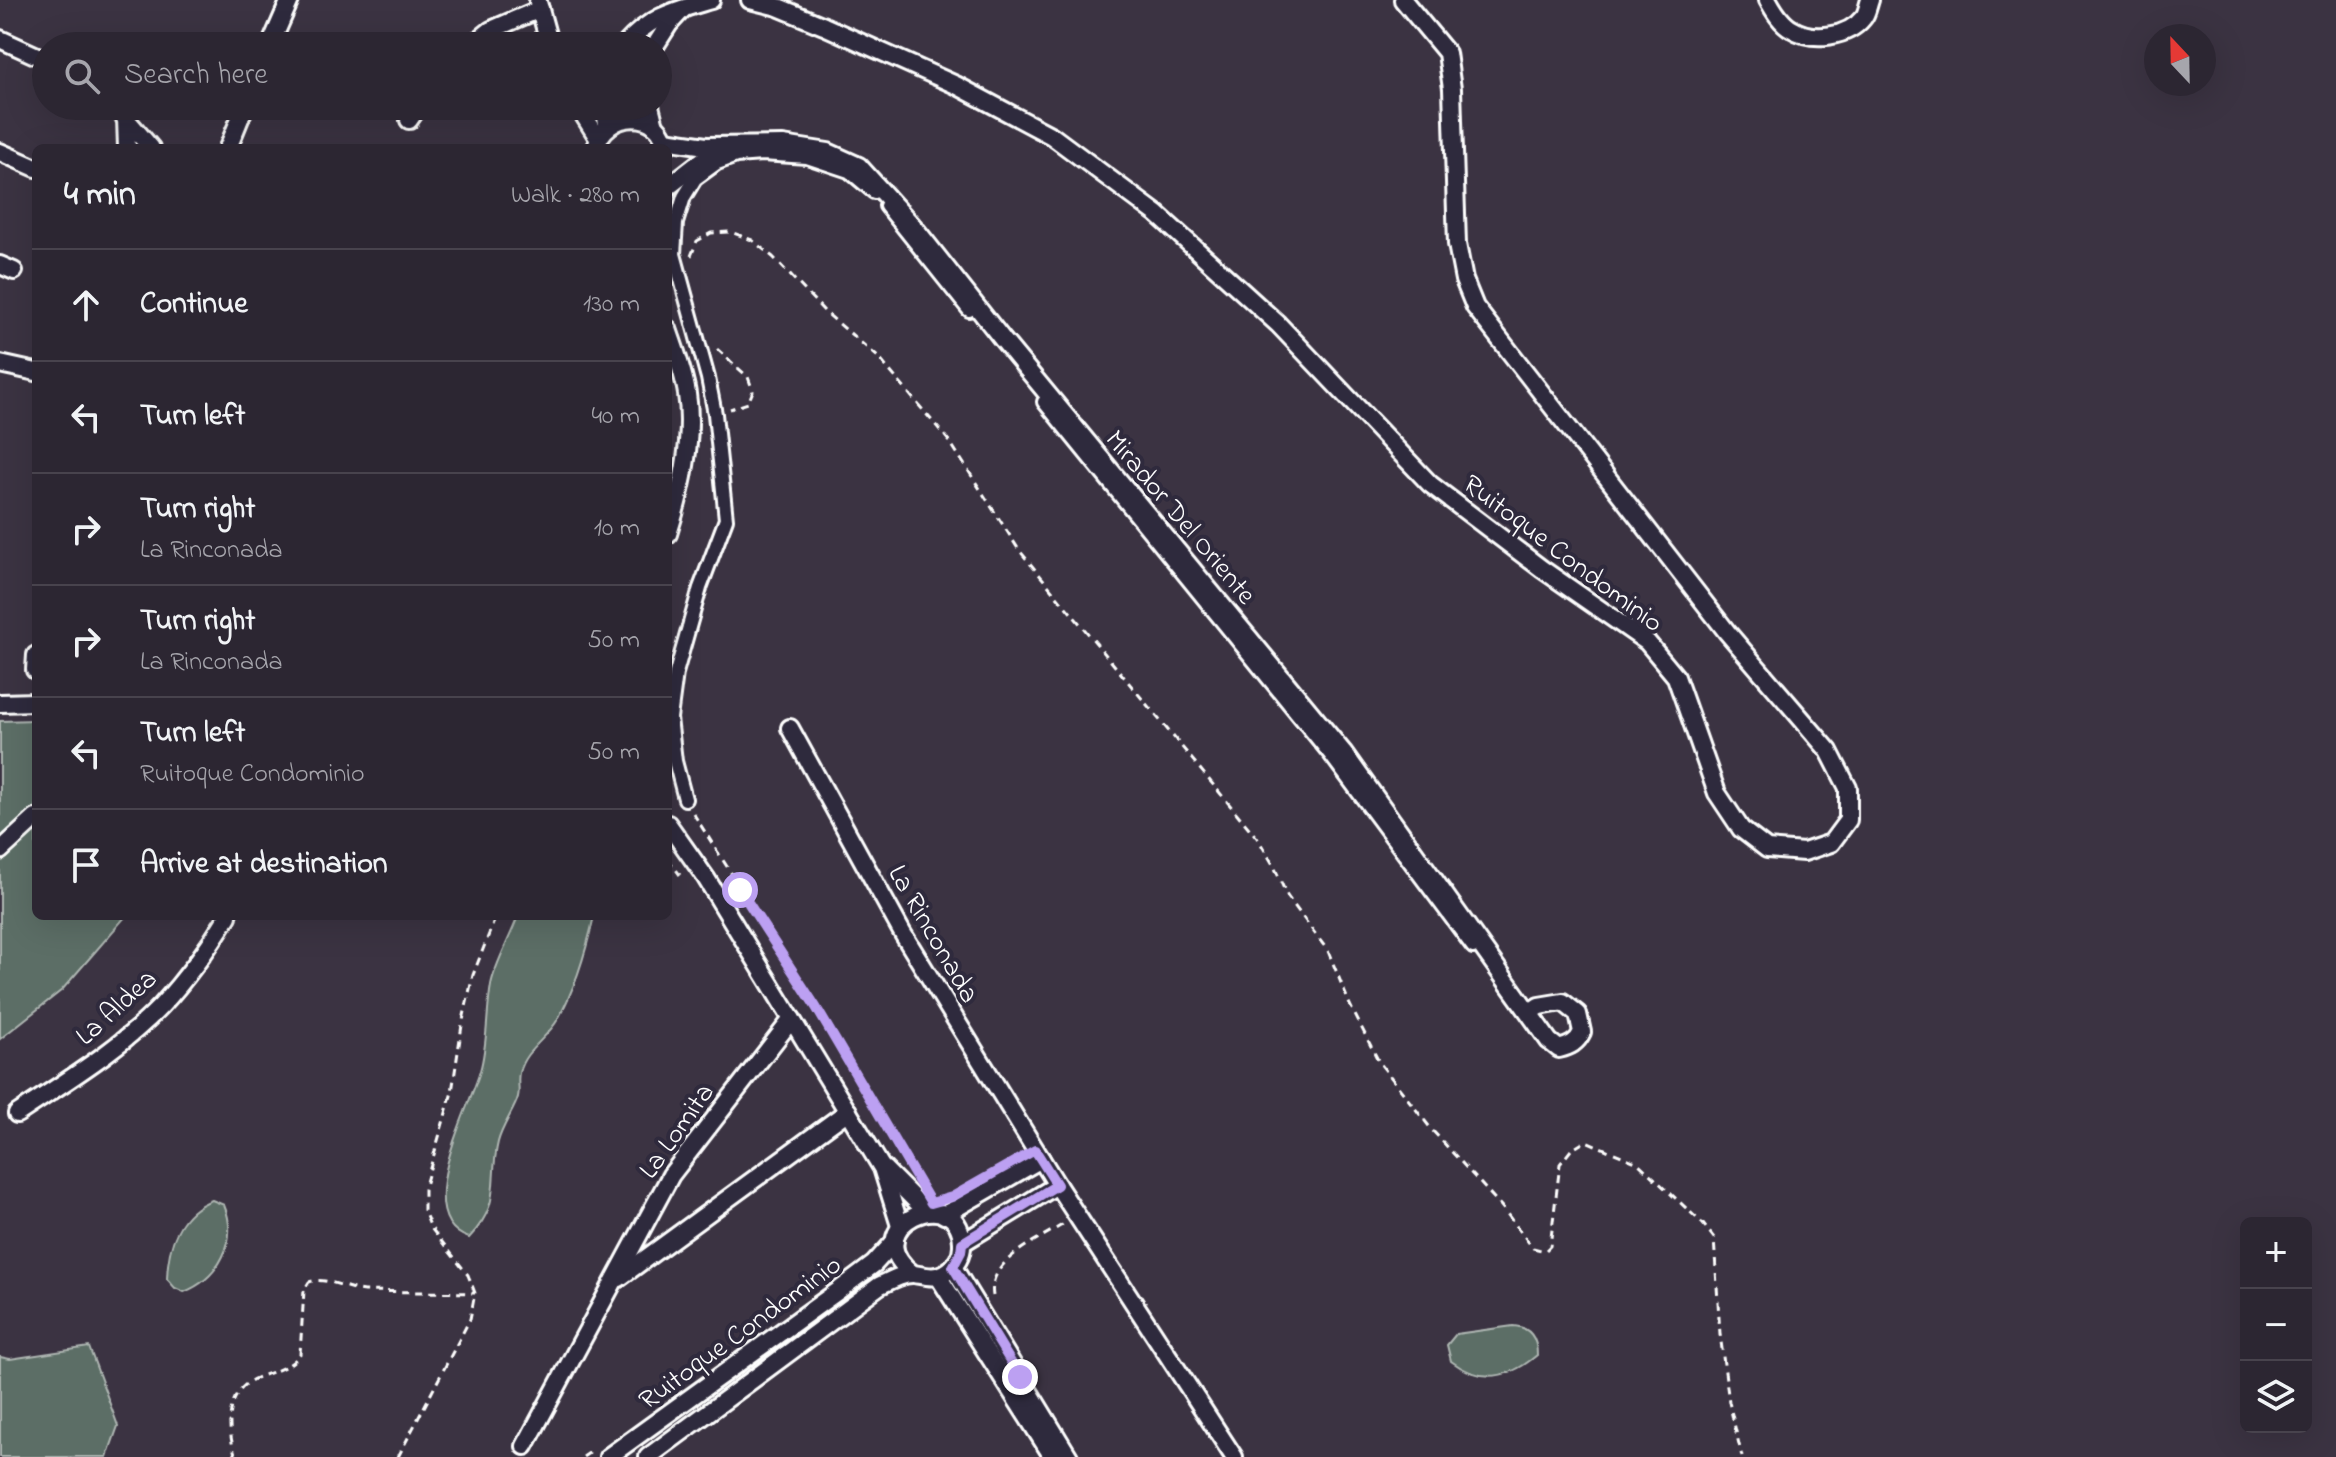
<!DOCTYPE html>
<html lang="en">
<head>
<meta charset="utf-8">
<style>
  :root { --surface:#2c2632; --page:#342e3a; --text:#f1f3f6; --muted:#a6a5ac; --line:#48434d }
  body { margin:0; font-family:"Indie Flower",sans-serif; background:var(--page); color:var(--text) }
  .controls { position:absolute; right:24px; bottom:24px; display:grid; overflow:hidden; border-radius:12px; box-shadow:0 8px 32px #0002 }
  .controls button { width:72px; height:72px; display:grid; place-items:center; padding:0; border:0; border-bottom:2px solid var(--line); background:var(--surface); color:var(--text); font:40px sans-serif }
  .compass { position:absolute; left:2144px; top:24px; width:72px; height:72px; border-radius:50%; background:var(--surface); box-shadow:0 8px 32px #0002; rotate:338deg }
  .stop { position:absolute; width:24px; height:24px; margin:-18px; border:6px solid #bca0f2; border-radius:50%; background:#fff }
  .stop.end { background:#bca0f2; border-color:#fff; box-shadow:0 2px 8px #0008 }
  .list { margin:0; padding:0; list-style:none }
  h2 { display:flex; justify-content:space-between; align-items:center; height:104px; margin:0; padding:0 32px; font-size:34px }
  h2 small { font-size:26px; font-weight:400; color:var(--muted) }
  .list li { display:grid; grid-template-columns:52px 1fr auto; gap:24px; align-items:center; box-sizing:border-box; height:112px; padding:0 32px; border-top:2px solid var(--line) }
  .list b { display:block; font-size:30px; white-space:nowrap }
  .list p { margin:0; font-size:26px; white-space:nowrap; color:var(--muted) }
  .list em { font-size:26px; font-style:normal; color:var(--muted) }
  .icon { flex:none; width:44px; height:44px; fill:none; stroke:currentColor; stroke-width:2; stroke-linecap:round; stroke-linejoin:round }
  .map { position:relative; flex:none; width:2336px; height:1457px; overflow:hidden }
  .search { position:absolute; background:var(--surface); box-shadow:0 8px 32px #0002; left:32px; top:32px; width:640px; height:88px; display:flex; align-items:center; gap:20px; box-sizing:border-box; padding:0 28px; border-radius:44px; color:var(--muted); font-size:30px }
  .panel { position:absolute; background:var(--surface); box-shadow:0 8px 32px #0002; left:32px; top:144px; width:640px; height:776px; border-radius:12px }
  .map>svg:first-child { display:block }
  .green { fill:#5c6e66; stroke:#aeb6b2; stroke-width:2 }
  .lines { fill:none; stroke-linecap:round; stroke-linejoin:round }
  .pedestrian-casing { stroke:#fff; stroke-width:18 }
  .minor-casing { stroke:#fff; stroke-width:22 }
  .path { stroke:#fff; stroke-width:3; stroke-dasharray:8 6; stroke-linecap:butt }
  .pedestrian { stroke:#2f2a3d; stroke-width:12 }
  .minor { stroke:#2f2a3d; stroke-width:16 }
  .route { stroke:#bca0f2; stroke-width:10 }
  .labels { text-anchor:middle; stroke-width:8; stroke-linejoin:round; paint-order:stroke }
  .street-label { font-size:28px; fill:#fff; stroke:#2f2a3d }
</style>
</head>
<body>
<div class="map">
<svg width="2336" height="1457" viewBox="0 0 2336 1457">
  <rect width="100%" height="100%" fill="#3b3342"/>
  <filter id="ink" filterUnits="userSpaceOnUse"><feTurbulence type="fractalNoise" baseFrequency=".0125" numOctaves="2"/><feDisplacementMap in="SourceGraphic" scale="16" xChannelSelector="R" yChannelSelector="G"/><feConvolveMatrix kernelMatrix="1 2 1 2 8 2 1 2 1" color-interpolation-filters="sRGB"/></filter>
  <g filter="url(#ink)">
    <g class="green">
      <path d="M36,720V916H126L62,990L0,1039V721Z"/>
      <path d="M518,916H594C586,952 576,987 558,1019C547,1039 524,1050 519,1073C517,1081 520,1090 518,1097C515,1109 502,1126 498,1142C488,1183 503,1202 469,1238C409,1218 469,1110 480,1071C488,1044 486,1013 491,985C494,966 511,936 518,916Z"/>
      <path d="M212,1200L224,1205C239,1241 219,1278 184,1292L175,1288L167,1279C168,1245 179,1212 212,1200Z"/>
      <path d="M1513,1326C1530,1327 1537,1337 1537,1355C1509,1379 1481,1384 1451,1361L1447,1345L1456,1334Z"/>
      <path d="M89,1347L118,1426L107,1457H0V1357L10,1359Z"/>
    </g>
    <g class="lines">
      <g class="pedestrian-casing">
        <g id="pedestrian">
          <path d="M886,206L969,310"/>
          <path d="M1044,402L1329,753L1473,947"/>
          <path d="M685,799L675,761L670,718L676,673L700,588L726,519L715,414L708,378L674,254L676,223L684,197L695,179L717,163L736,156L762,154L807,157L849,171L874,192"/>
        </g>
      </g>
      <g class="minor-casing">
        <g id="minor">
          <path d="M750,0L778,7L824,26L956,85L1052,136L1157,214L1278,324L1430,484L1542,569L1647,642L1676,677L1717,793L1741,829L1767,849L1804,852L1831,843L1848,820V788L1829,751L1727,632L1475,307L1464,280L1457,244L1452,89L1447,53L1403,0"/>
          <path d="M1768,0C1774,11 1781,23 1792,29C1813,42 1848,37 1863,18C1867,14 1868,5 1870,0"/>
          <path d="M538,2L550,46"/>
          <path d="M0,39L46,60"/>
          <path d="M270,46L290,0"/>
          <path d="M471,46L491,30L540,9"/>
          <path d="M624,46C650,16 674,11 711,0"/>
          <path d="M655,46L669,24L683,9"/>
          <path d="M115,106L151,148"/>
          <path d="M578,106L598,138"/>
          <path d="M605,106L607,126"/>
          <path d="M650,106L655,126"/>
          <path d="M126,118L127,148"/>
          <path d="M409,120L419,106"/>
          <path d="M665,140L706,146L783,145L828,152L859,166L914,227L1003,340L1343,752L1549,1041L1559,1049C1570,1046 1577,1043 1582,1032L1578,1014L1563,1002L1539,1006L1530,1012"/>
          <path d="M228,148L245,106"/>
          <path d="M596,148C604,109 664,108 665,148"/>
          <path d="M0,152L36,168"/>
          <path d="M668,187L704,159L729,149"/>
          <path d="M0,265L14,271"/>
          <path d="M668,329C675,350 684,373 687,394C694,438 681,493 668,534"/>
          <path d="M0,364L36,372"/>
          <path d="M35,670L36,655"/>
          <path d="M0,703L36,702"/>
          <path d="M790,728L903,934L1057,1185L1234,1457"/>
          <path d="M668,824L706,878L882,1168L900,1226"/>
          <path d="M0,851L36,818"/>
          <path d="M17,1114C66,1081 120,1049 161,1006C186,979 209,947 228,916"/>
          <path d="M884,1169L926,1211"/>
          <path d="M944,1215L1041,1159"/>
          <path d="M962,1243L1057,1185"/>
          <path d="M953,1267L1069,1457"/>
          <path d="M938,1276L1053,1457"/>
          <path d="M619,1278L848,1111"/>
          <path d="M525,1446L671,1175L792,1019"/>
          <path d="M608,1457L838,1291L874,1264L895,1241"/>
          <path d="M648,1457L879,1286C889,1281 903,1273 914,1274C926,1276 934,1279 945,1273C956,1267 963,1255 962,1242C959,1179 852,1227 913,1274"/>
        </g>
      </g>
      <g class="path">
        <path d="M691,256L697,241L711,233L731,232L752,240L773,257L824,311L878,357L950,442L1019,550L1258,839L1274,866L1287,896L1328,951L1350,1005L1379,1062L1432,1130L1501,1206L1533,1248L1545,1251L1550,1246L1560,1164L1571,1150L1586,1141L1638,1163L1703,1224L1714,1238L1720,1334L1729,1402L1742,1457"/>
        <path d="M717,349L748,377L753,391L748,403L730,409"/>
        <path d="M693,813L816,1007L907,1165"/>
        <path d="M668,859L680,875"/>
        <path d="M806,1291L842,1265"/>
        <path d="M993,1296C987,1260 1038,1240 1064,1224"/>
        <path d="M236,1457C227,1430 224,1393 256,1378C272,1371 290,1369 300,1354L304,1290L309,1282C327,1276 346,1290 365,1291L475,1293"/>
        <path d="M398,1457L470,1319L475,1293L468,1275L431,1228L424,1211V1189L452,1092L462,1025L473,975L496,916"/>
        <path d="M583,1457L592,1451"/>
      </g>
      <use href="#pedestrian" class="pedestrian"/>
      <use href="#minor" class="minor"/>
    </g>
  </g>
  <g class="lines" filter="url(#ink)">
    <path class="route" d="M740,890L816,1007L931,1203L952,1197L1035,1150L1057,1185L962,1243L961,1252L953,1267L1020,1377"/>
  </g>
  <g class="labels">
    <g class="street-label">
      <text transform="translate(1182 516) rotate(50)" y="10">Mirador Del Oriente</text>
      <text transform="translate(1564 552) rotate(37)" y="10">Ruitoque Condominio</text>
      <text transform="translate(935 933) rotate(60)" y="10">La Rinconada</text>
      <text transform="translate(115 1006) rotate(-42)" y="10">La Aldea</text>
      <text transform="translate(675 1130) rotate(-55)" y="10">La Lomita</text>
      <text transform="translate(739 1331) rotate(-36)" y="10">Ruitoque Condominio</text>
    </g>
  </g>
</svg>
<div class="controls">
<button>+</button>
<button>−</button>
<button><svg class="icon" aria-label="layers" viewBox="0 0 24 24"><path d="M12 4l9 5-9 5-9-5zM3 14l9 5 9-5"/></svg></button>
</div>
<svg class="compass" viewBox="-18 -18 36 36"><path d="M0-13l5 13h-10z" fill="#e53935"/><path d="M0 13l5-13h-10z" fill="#a6a5ac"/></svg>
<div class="stop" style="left:740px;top:890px"></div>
<div class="stop end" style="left:1020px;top:1377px"></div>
<div class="search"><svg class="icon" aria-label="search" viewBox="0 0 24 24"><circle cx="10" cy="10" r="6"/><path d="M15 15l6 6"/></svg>Search here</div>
<section class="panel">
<h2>4 min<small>Walk · 280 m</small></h2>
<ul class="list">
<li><svg class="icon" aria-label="ahead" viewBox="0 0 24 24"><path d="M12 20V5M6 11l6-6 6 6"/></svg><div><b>Continue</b></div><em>130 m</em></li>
<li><svg class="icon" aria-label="left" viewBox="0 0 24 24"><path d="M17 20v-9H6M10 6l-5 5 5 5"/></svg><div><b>Turn left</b></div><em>40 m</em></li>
<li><svg class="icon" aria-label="right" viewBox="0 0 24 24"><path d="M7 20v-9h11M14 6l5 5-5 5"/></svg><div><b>Turn right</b><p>La Rinconada</p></div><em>10 m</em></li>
<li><svg class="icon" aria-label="right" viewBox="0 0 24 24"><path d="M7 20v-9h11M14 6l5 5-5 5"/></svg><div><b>Turn right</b><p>La Rinconada</p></div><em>50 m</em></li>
<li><svg class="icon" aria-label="left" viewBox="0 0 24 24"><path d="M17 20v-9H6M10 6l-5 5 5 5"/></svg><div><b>Turn left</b><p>Ruitoque Condominio</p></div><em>50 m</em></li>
<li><svg class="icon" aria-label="arrive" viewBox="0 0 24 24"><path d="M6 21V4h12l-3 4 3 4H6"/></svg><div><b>Arrive at destination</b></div></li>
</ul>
</section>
</div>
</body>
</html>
